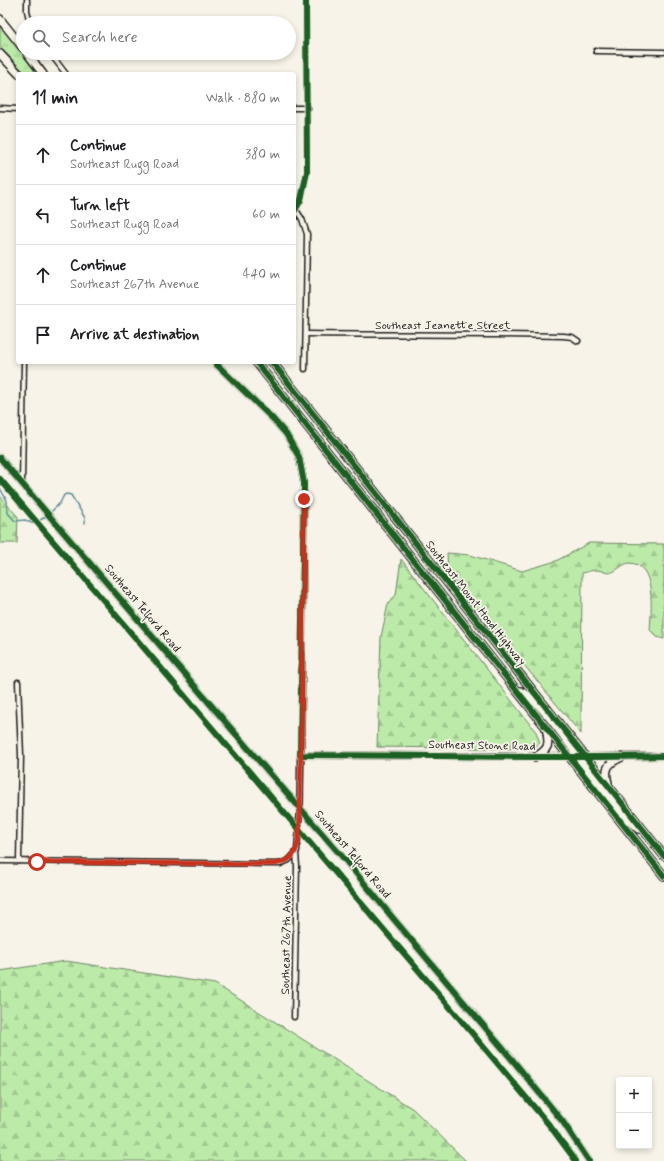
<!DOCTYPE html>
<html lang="en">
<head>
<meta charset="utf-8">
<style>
  :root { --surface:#fff; --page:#f6f6f6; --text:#202124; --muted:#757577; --line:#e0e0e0 }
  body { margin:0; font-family:Mynerve,sans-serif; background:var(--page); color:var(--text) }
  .controls { position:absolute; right:12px; bottom:12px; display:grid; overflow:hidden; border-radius:4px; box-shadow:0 2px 6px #0003 }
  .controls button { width:36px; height:36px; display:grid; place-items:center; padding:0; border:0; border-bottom:1px solid var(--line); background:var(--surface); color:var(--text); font:20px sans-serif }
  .stop { position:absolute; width:12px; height:12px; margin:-9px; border:3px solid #c8321e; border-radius:50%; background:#fff }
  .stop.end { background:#c8321e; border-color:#fff; box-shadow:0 1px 4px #0008 }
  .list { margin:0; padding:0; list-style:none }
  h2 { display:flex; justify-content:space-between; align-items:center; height:52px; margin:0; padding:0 16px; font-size:17px }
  h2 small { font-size:13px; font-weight:400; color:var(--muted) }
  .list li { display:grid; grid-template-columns:26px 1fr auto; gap:12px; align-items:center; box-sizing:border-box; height:60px; padding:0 16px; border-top:1px solid var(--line) }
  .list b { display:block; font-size:15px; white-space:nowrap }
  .list p { margin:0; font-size:13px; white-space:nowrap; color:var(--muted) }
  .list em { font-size:13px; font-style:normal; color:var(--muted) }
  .icon { flex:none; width:22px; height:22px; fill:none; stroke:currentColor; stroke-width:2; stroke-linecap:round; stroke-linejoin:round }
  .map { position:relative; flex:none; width:664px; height:1161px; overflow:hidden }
  .search { position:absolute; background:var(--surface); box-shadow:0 2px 6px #0003; left:16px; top:16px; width:280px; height:44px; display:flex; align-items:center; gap:10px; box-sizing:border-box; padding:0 14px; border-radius:22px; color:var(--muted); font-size:15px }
  .panel { position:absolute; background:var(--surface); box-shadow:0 2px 6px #0003; left:16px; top:72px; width:280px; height:292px; border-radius:4px }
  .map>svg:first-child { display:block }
  .grass { fill:url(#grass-tufts); stroke:#6c8462 }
  .forest { fill:url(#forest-firs); stroke:#6c8462 }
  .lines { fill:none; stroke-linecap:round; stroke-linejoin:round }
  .stream { stroke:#608d9a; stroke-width:1.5 }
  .minor-casing { stroke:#1c1c1c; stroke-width:7 }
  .tertiary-casing { stroke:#1c1c1c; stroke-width:8 }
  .trunk-casing { stroke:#1c1c1c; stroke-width:10 }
  .minor { stroke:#f7f3e8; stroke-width:4 }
  .tertiary { stroke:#f7f3e8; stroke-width:5 }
  .trunk { stroke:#f7f3e8; stroke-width:7 }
  .cycleway-casing { stroke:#f7f3e8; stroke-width:8 }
  .cycleway { stroke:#1b5e20; stroke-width:6 }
  .route { stroke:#c8321e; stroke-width:5 }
  .labels { text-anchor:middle; stroke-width:3.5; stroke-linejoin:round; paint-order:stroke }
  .street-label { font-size:12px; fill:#1c1c1c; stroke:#f7f3e8 }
</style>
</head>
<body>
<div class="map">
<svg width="664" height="1161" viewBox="0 0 664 1161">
  <defs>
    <pattern id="grass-tufts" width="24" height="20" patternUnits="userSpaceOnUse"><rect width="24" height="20" fill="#bceba9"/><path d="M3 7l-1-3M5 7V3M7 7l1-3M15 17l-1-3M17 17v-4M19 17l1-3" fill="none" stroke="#a1c991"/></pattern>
    <pattern id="forest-firs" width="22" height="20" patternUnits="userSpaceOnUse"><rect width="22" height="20" fill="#bceba9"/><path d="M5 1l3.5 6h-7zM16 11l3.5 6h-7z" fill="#a1c991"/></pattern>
  </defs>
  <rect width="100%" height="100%" fill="#f7f3e8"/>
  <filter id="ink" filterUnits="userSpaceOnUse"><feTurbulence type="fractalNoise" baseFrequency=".025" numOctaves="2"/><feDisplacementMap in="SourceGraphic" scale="8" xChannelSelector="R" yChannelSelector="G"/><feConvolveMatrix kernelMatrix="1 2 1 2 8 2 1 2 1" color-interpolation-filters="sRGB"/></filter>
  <g filter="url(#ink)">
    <path class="grass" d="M0,25L39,74H26L0,47Z"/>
    <g class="forest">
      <path d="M0,496L18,517L17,543H0Z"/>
      <path d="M589,543L664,544V639L657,637L650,630C651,612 657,563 629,563C622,564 616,572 609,573C605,573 601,570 597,570C592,570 587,572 582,573L581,734L448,573L447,553L470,555L522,571L556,561Z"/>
      <path d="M401,559L536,732L540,743L532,749L377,747L381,637L388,604L396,595Z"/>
      <path d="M66,961L215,984L413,1109L466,1161H0V971Z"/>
    </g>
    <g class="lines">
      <g class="stream">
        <path d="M0,488L7,501L8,513L15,521L25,520L34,524L45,517"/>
        <path d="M52,511L60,503L64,495L67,494L71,495L85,518V523"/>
      </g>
      <g class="minor-casing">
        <g id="minor">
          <path d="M27,0V11L30,23"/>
          <path d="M596,51L664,52"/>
          <path d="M50,53L66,74"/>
          <path d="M0,108L18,109"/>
          <path d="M294,108H308"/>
          <path d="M296,210L302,219L307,234L305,369"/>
          <path d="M294,212L301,200L307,172L306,0"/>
          <path d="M306,334C392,335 478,334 564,336L572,337L578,341"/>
          <path d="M22,483L24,362"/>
          <path d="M18,682L21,755L19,861"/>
          <path d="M0,861L280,864L289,860L297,851L300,808"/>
          <path d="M294,1017L297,866L296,853"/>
        </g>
      </g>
      <g class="tertiary-casing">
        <g id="tertiary">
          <path d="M214,362L272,418L286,434L299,457L304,483L300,808"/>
          <path d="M0,458L246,746L346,861L392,917L515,1063L563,1122L589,1161"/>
          <path d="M300,755L571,757"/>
          <path d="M585,757L664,756"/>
        </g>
      </g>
      <g class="trunk-casing">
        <g id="trunk">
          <path d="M0,19L23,48"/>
          <path d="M27,53L43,74"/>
          <path d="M0,54L19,74"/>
          <path d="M256,362L664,876"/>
          <path d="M272,362L664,856"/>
          <path d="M521,691C540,701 565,739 579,757"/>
          <path d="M535,757C551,748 549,744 546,727"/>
          <path d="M577,757L622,814L638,829"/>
          <path d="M608,783C604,768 608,763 622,757"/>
        </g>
      </g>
      <use href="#minor" class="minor"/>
      <use href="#tertiary" class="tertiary"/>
      <use href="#trunk" class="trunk"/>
      <g class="cycleway-casing">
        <g id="cycleway">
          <path d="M294,212L301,200L307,172L306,0"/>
          <path d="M214,362L272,418L286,434L299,457L304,483L300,755C421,755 543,759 664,756"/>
          <path d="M256,362L664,876"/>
          <path d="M272,362L664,856"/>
          <path d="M0,458L246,746L346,861L392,917L515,1063L563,1122L589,1161"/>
          <path d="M0,479L471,1032L550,1126L576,1161"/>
        </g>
      </g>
      <use href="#cycleway" class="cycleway"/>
    </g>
  </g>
  <g class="lines" filter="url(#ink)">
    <path class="route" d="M37,862L274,864C303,861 298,837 300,815L304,499"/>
  </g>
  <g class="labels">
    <g class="street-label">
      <text x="443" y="329">Southeast Jeanette Street</text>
      <text transform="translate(476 603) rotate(52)" y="4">Southeast Mount Hood Highway</text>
      <text transform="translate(143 608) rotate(50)" y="4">Southeast Telford Road</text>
      <text transform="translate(482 745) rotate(1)" y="4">Southeast Stone Road</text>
      <text transform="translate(353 854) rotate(50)" y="4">Southeast Telford Road</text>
      <text transform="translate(286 935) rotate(-89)" y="4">Southeast 267th Avenue</text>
    </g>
  </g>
</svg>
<div class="controls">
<button>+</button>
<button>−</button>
</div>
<div class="stop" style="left:37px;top:862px"></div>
<div class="stop end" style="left:304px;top:499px"></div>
<div class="search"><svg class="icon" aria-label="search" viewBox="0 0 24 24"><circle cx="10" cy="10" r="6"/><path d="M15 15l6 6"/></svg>Search here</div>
<section class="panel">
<h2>11 min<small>Walk · 880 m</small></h2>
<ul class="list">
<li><svg class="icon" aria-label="ahead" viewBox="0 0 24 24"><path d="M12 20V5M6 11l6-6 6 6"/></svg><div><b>Continue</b><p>Southeast Rugg Road</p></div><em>380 m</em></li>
<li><svg class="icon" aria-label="left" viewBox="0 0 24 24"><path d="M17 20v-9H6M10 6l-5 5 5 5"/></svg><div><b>Turn left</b><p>Southeast Rugg Road</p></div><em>60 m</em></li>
<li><svg class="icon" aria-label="ahead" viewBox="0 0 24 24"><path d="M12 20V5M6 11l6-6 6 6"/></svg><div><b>Continue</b><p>Southeast 267th Avenue</p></div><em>440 m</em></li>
<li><svg class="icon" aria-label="arrive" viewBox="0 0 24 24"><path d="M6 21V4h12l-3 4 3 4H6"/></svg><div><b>Arrive at destination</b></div></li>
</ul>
</section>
</div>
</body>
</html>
